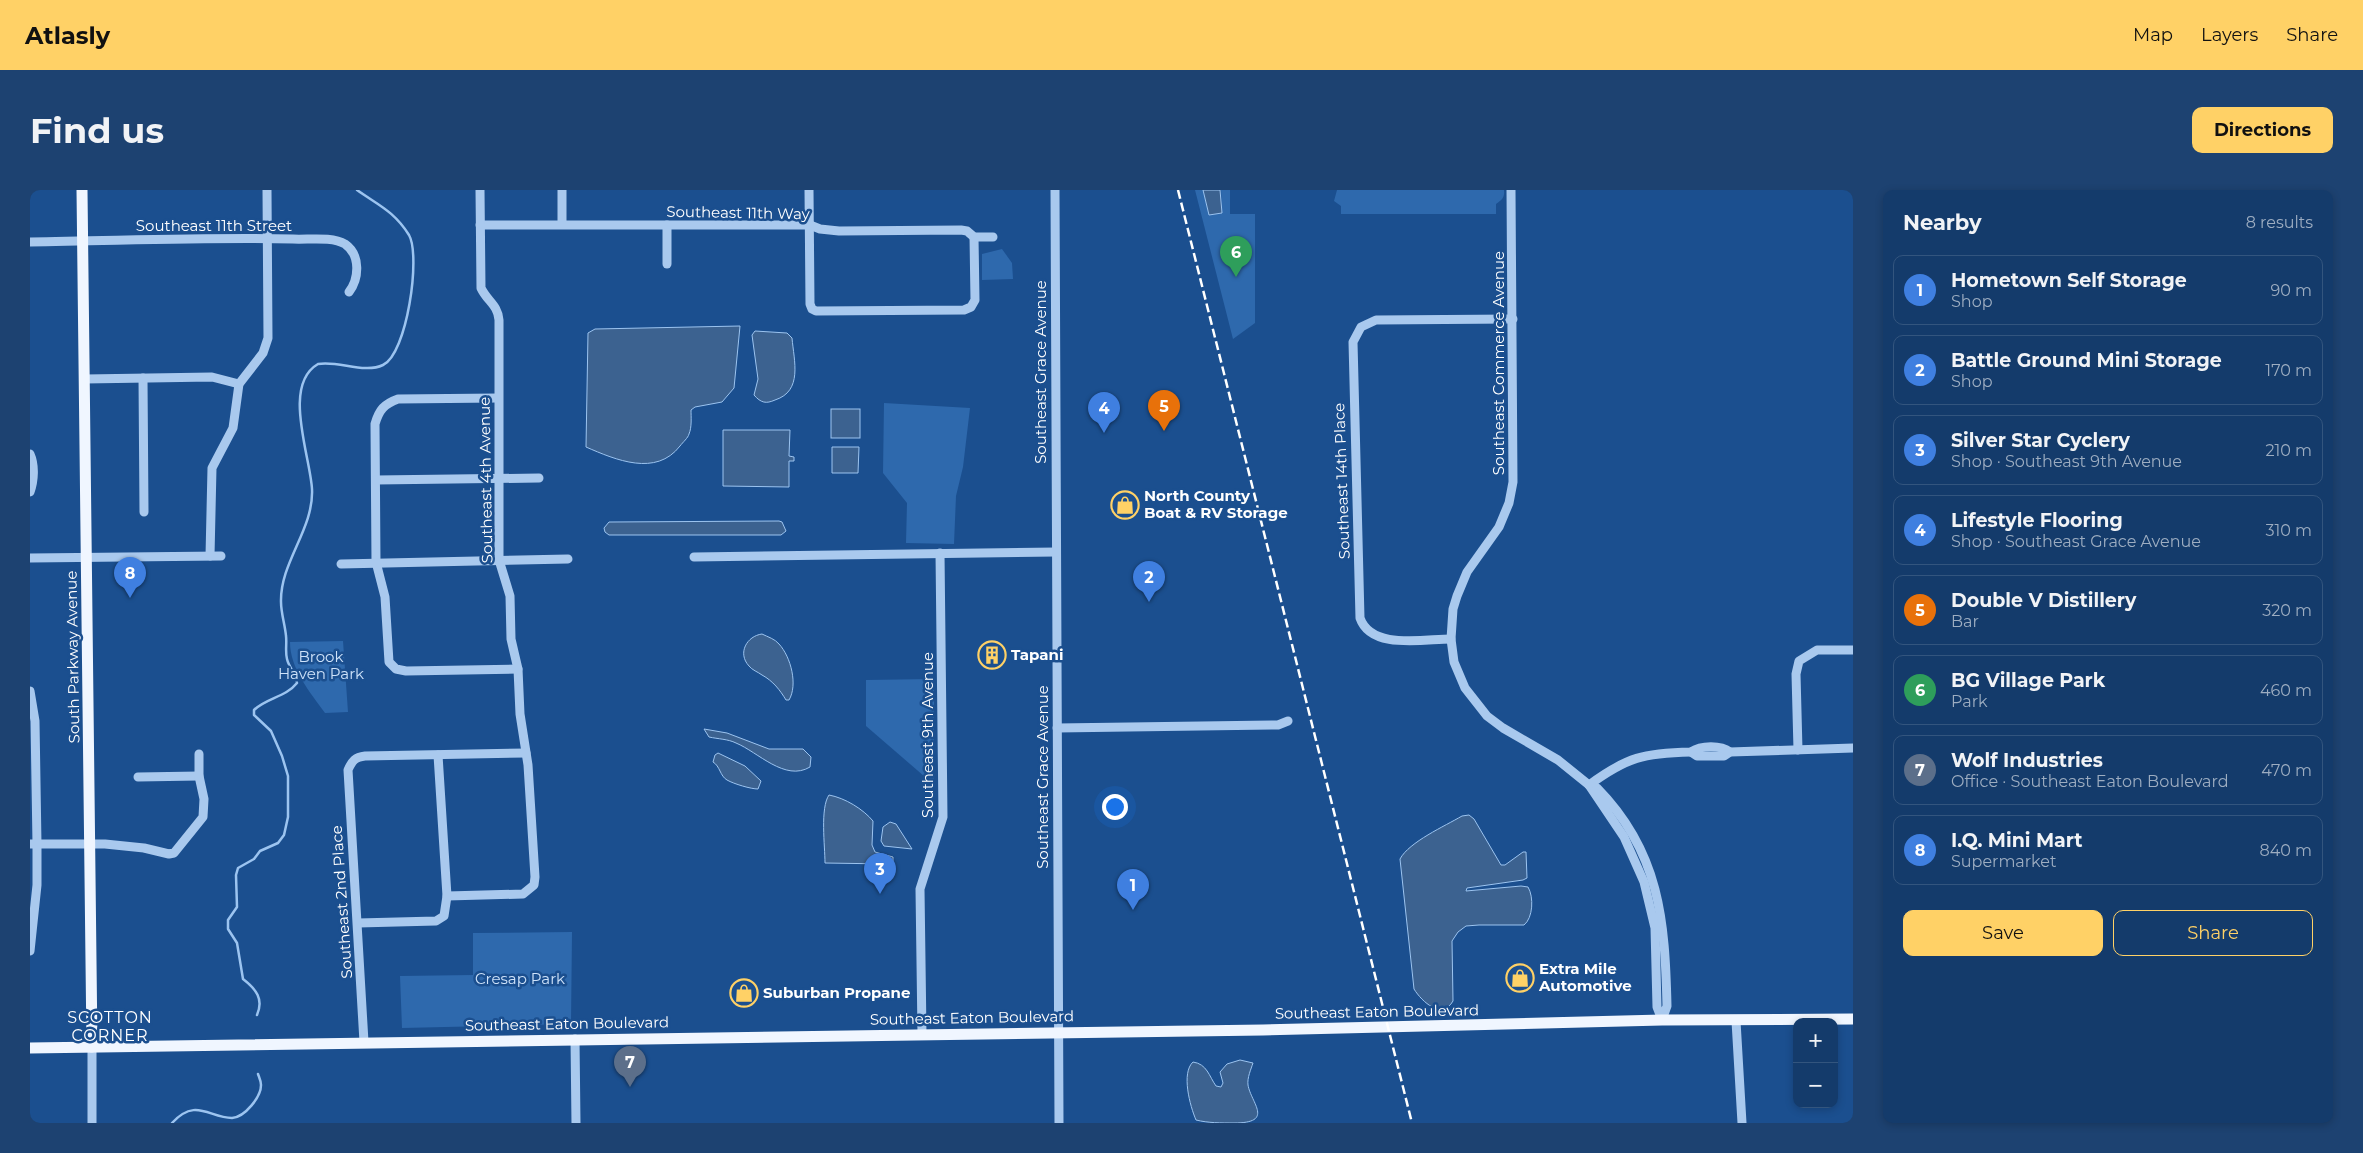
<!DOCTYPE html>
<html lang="en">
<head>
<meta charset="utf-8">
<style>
  :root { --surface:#143b6b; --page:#1d4271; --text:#f1f3f6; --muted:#9dadc1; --line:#33557e; --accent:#ffd166 }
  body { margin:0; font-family:Montserrat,sans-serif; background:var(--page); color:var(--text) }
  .controls { position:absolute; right:15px; bottom:15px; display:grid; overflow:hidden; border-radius:10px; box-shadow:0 2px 8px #0003 }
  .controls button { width:45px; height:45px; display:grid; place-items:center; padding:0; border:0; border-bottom:1px solid var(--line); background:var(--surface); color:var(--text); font:25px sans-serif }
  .you { position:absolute; left:1084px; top:616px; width:18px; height:18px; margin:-12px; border:4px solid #fff; border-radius:50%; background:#1a73e8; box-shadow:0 0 0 8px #1a73e833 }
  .badge { display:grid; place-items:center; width:32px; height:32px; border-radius:50%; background:var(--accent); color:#fff; font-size:16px; font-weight:700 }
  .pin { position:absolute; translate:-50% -41px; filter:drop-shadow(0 1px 2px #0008) }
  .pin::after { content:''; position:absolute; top:26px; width:18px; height:15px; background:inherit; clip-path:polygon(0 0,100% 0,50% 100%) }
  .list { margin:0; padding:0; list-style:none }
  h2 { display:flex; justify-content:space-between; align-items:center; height:65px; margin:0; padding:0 20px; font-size:21px }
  h2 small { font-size:16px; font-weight:400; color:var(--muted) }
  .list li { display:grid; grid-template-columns:32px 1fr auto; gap:15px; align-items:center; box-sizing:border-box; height:70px; margin:0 10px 10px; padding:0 10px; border:1px solid var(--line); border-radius:10px }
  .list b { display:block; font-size:19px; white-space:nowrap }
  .list p { margin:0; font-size:16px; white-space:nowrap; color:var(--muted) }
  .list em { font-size:16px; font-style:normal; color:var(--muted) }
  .actions { display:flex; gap:10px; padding:15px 20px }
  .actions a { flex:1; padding:11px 0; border:1px solid var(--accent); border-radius:10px; text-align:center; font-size:18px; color:var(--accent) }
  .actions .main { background:var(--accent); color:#111 }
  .map { position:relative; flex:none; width:1823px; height:933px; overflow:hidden; border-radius:10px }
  header { display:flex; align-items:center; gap:30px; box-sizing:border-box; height:70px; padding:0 25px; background:var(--accent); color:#111 }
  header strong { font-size:24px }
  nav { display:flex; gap:28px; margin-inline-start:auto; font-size:18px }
  .intro { display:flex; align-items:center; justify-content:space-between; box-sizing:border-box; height:120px; padding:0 30px }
  h1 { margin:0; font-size:35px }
  .button { padding:12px 22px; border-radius:10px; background:var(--accent); color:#111; font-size:18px; font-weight:700 }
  main { display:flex; gap:30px; padding:0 30px }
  aside { flex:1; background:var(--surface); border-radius:10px; box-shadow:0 2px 8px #0003 }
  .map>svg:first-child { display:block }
  .green { fill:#2e69ad }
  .water { fill:#3c6290; stroke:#9cc4f0 }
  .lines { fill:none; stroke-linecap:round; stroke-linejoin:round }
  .stream { stroke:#9cc4f0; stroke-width:2.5 }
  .minor { stroke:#a9c9ee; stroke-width:9 }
  .major { stroke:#f0f6ff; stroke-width:11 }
  .rail { stroke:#fff; stroke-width:2.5; stroke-dasharray:9 4; stroke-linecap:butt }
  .labels { text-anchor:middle; stroke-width:5; stroke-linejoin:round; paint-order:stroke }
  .street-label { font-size:15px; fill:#fff; stroke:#1b4f8f }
  .poi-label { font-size:15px; font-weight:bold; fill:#fff; stroke:#1b4f8f; text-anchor:start }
  .park-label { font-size:15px; fill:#cfe3fa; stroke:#1b4f8f }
  .neighbourhood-label { font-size:16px; letter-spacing:1px; fill:#fff; stroke:#1b4f8f }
</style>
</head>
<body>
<header>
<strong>Atlasly</strong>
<nav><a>Map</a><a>Layers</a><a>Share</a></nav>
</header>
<div class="intro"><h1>Find us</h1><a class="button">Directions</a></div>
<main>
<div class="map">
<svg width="1823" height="933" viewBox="0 0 1823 933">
  <rect width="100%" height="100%" fill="#1b4f8f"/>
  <g class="green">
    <path d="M1165,0H1173L1179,25L1192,23L1191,0H1200V24H1225V133L1203,149Z"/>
    <path d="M1307,0H1474C1475,7 1472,10 1466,14V24H1311V16L1304,11Z"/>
    <path d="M972,59L982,73L983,89L952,90V64Z"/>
    <path d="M854,213L940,218L933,277L926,306L924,354L876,353L877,313L853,283Z"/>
    <path d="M313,451L318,522L295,523C280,502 260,479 260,452Z"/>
    <path d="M904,489V593H902L836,536V490Z"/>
    <path d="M542,742L541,834L372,838L370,786L443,785V743Z"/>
  </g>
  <g class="water">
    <path d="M1173,0H1190L1192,23L1179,25Z"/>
    <path d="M710,136L704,198L692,212L665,217L661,220C661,227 662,237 659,244C658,248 653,252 650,256C626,287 586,270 556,257L558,143L565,139Z"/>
    <path d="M725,141L757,143L762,148C764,171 773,201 745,210C736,214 731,213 724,205L728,189L722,145Z"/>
    <rect x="801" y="219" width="29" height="29"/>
    <path d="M693,240H760L759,266L764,267V271H759V297L693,296Z"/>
    <path d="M802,257H829L828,283H802Z"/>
    <path d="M749,331L752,332L756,341L751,345H579L575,342L574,338L579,332Z"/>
    <path d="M732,444C738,447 745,449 749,454C761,467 768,495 759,510H756C750,500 743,491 732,485C728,482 722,480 719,476C707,463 717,446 732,444Z"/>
    <path d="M674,539L697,543L739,559H773L781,567L780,577C755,592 728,562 706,553C698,549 688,549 679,547Z"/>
    <path d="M688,563L715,576L731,591L728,599C721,599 704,594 697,590C690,586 690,576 683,572L685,565Z"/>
    <path d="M799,605C815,608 833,619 843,631L842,655L845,662L863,667V672L858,674L795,673C795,656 790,618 799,605Z"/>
    <path d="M1439,625L1444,629L1471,675H1475L1493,662H1496L1497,688L1493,690L1437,698L1436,701L1491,696L1498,697C1504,707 1503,728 1494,735H1449L1436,736L1428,742L1422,751L1423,811C1412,830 1392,812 1384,799L1370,669C1379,652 1415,636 1432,626Z"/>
    <path d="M860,632L866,634L882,659L854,656L851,651L853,637Z"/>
    <path d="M1210,870L1223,873C1221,879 1217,888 1218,895C1221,913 1245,933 1204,933C1191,933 1178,933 1166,930C1160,916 1151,883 1163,872C1177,874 1179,886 1186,896L1191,897L1193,893L1190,882L1197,874Z"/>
  </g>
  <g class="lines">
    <g class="stream">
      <path d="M227,825C234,809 226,799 213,789L207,753L198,739V730L207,717L206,685L208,678L224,669L230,661L248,653L254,645L258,627V586L252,566L241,541L224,525V520C236,508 256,507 267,493C266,483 259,478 257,469C255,462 257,453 256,446C255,435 251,423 251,412C250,372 284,339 282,299C280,265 252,195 288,174C308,170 334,184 353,175C377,164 391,66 379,45C364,21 348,15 327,0"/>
      <path d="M142,933C166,907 179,928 202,928C215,927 231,907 231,895C231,891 229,887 228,884"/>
    </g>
    <g class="minor">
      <path d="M532,0V34"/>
      <path d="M779,0L780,114L782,119L786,121L934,120L941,117L945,110L944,47"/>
      <path d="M1025,0L1029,933"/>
      <path d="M1481,0L1483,292L1479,313L1469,337L1437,382L1427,406L1423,419L1421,449L1424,472L1435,498L1457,526L1473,538L1528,570L1559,595L1567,598C1630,662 1635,731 1637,816L1632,830"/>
      <path d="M450,35H780L790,39L809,41L931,40L937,41L944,47H963"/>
      <path d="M0,52C87,51 175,47 263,49C277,50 302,46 315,54C331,65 329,89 319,102"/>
      <path d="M637,74V35"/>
      <path d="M113,188L114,322"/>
      <path d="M55,189L182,187L209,194"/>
      <path d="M468,208L368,209C354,214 349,220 345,234L346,372L355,407L359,472L366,479L376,481L488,479"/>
      <path d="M0,264C5,275 4,291 0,302"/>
      <path d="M346,290L509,288"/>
      <path d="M180,366L182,278L203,238L209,194L233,163L238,148L237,0"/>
      <path d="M664,367L1026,362"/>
      <path d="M0,368L191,366"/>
      <path d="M311,374L538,369"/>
      <path d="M1421,449C1393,449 1341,460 1330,428L1323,152L1331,137L1346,130L1483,129"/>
      <path d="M0,501L5,531L7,654V695L0,761"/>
      <path d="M1027,538L1248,535L1258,531"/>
      <path d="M1768,560L1766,484L1769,471L1787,460H1823"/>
      <path d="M1661,562L1667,566H1694L1700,562L1823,558"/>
      <path d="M108,587L169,586"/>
      <path d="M1559,595L1594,647L1614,692L1625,738L1627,817L1632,830"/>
      <path d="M1559,595C1597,567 1614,563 1661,562C1671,555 1691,555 1700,562"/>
      <path d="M0,654H75L114,658L139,664L144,663L173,627L174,609L169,586V564"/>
      <path d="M417,706L493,704L504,695L505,687L498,575L490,524L488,479L481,449L480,406L469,370V130C468,115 457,111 451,98L450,0"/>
      <path d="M328,733L406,731L414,726L417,706L408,565"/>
      <path d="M1706,831L1712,933"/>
      <path d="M892,844L890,699L913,627L910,363"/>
      <path d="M545,849L546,933"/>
      <path d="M334,852L318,580C322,571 325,567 335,566L496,563"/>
      <path d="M62,857V933"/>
    </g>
    <g class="major">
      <path d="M52,0L62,857"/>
      <path d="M0,858L1233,840L1632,830L1823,829"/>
    </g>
    <path class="rail" d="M1148,0L1382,933"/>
  </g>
  <defs>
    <g id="shop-ring" transform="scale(1.4375)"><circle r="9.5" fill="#1b4f8f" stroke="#ffd166" stroke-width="1.5"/><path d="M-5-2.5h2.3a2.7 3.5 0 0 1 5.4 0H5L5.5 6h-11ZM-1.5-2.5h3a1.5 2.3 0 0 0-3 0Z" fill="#ffd166"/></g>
    <g id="building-ring" transform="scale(1.4375)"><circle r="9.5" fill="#1b4f8f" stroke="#ffd166" stroke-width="1.5"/><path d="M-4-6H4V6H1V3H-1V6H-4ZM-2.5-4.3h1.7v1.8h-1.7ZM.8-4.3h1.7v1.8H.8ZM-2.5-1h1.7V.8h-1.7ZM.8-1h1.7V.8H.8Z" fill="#ffd166"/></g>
  </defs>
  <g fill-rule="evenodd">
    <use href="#shop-ring" x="1095" y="315"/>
    <use href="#building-ring" x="962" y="465"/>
    <use href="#shop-ring" x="1490" y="788"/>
    <use href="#shop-ring" x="714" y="803"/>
  </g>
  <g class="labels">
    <g class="street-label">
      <text transform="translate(708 23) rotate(1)" y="5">Southeast 11th Way</text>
      <text x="184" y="41">Southeast 11th Street</text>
      <text transform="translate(1469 173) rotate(-90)" y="5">Southeast Commerce Avenue</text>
      <text transform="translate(1011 182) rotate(-90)" y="5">Southeast Grace Avenue</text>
      <text transform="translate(456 290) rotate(-91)" y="5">Southeast 4th Avenue</text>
      <text transform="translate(1312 291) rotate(-92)" y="5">Southeast 14th Place</text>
      <text transform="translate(43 467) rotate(-91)" y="5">South Parkway Avenue</text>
      <text transform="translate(898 545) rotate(-90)" y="5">Southeast 9th Avenue</text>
      <text transform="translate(1013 587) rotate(-90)" y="5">Southeast Grace Avenue</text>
      <text transform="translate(312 712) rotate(-94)" y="5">Southeast 2nd Place</text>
      <text transform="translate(1347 822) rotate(-1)" y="5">Southeast Eaton Boulevard</text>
      <text transform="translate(942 828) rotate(-1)" y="5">Southeast Eaton Boulevard</text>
      <text transform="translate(537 834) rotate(-1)" y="5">Southeast Eaton Boulevard</text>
    </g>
    <g class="poi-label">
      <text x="1114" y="311">North County<tspan x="1114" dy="17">Boat &amp; RV Storage</tspan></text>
      <text x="981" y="470">Tapani</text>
      <text x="1509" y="784">Extra Mile<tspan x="1509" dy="17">Automotive</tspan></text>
      <text x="733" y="808">Suburban Propane</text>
    </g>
    <g class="park-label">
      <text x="291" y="472">Brook<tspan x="291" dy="17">Haven Park</tspan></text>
      <text x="490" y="794">Cresap Park</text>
    </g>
    <g class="neighbourhood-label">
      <text x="80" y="833">SCOTTON<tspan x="80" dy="18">CORNER</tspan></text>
    </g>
  </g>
</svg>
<div class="controls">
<button>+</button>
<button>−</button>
</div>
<div class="you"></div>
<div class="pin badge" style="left:1103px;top:720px;background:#3f7fe0">1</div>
<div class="pin badge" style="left:1119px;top:412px;background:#3f7fe0">2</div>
<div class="pin badge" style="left:850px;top:704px;background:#3f7fe0">3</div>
<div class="pin badge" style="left:1074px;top:243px;background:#3f7fe0">4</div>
<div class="pin badge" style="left:1134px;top:241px;background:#e8710a">5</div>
<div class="pin badge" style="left:1206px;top:87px;background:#2e9e5b">6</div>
<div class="pin badge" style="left:600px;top:897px;background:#5c6f8a">7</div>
<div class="pin badge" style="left:100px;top:408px;background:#3f7fe0">8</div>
</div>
<aside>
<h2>Nearby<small>8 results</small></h2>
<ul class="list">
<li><span class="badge" style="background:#3f7fe0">1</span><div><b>Hometown Self Storage</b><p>Shop</p></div><em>90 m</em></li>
<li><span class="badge" style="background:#3f7fe0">2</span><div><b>Battle Ground Mini Storage</b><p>Shop</p></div><em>170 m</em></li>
<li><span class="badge" style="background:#3f7fe0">3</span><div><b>Silver Star Cyclery</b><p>Shop · Southeast 9th Avenue</p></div><em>210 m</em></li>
<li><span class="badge" style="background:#3f7fe0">4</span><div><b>Lifestyle Flooring</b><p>Shop · Southeast Grace Avenue</p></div><em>310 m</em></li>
<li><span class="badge" style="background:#e8710a">5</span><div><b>Double V Distillery</b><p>Bar</p></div><em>320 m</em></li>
<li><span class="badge" style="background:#2e9e5b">6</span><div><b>BG Village Park</b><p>Park</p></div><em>460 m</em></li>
<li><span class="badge" style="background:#5c6f8a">7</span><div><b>Wolf Industries</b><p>Office · Southeast Eaton Boulevard</p></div><em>470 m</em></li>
<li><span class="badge" style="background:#3f7fe0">8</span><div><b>I.Q. Mini Mart</b><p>Supermarket</p></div><em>840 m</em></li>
</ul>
<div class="actions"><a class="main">Save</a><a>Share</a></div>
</aside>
</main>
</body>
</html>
